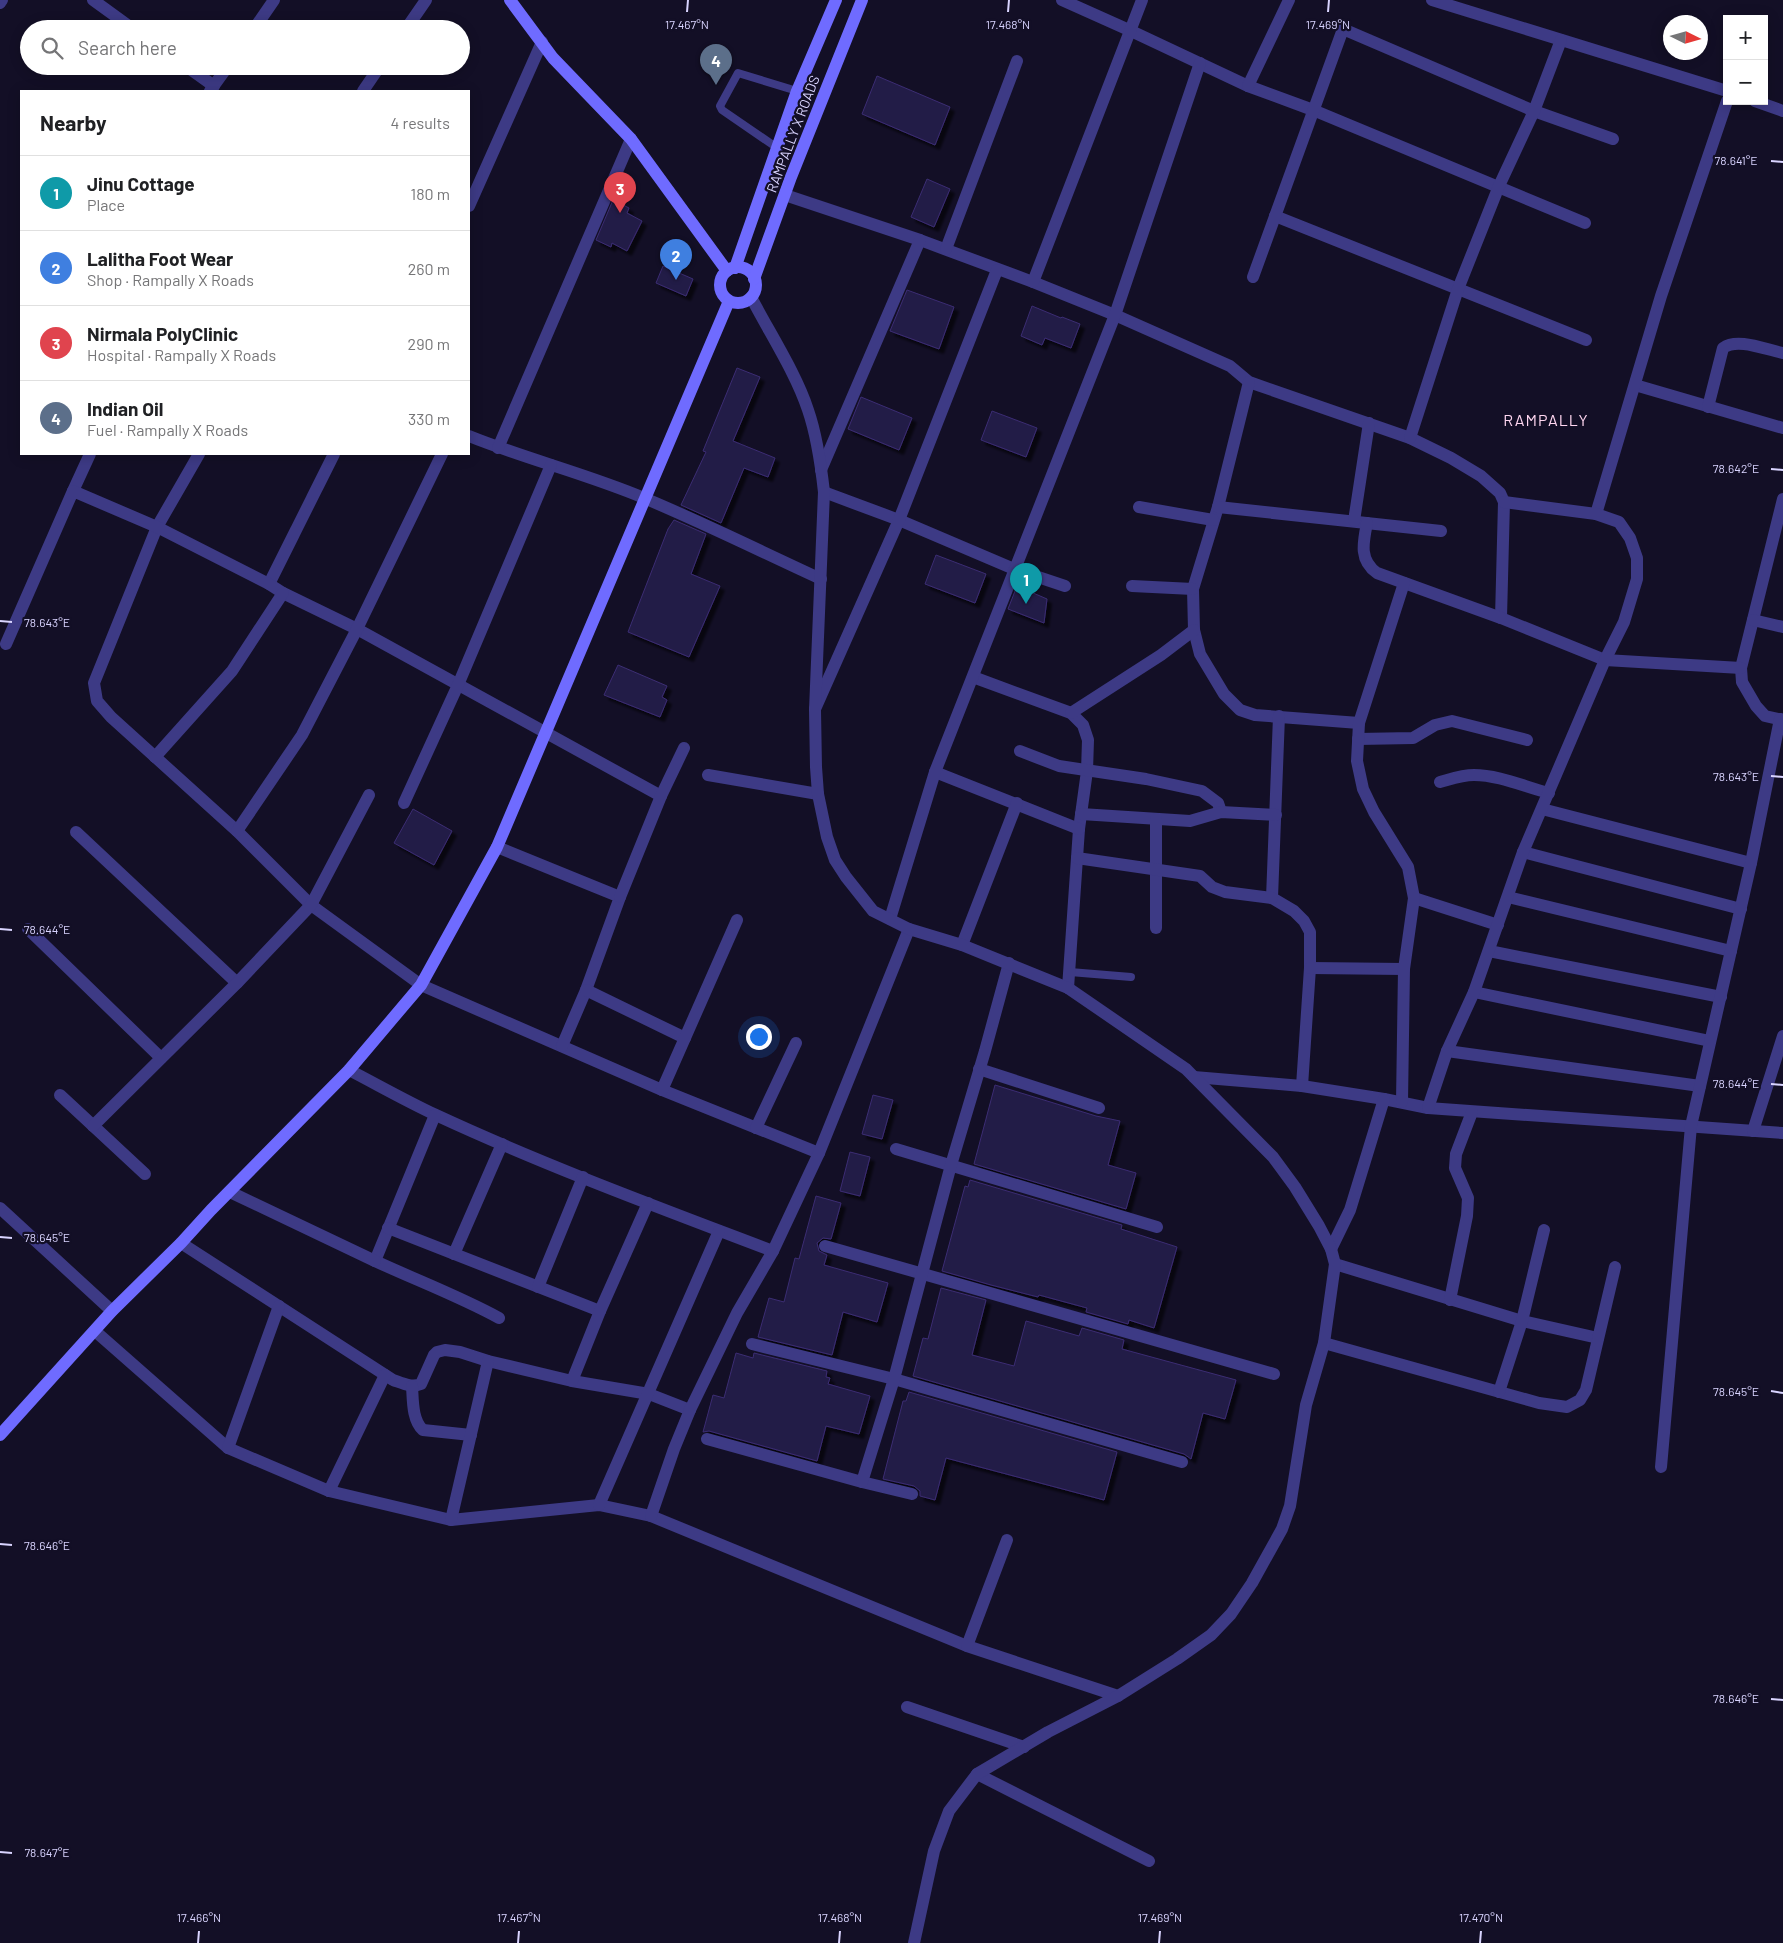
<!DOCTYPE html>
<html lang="en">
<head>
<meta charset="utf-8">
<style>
  :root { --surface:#fff; --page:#f6f6f6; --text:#202124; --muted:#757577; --line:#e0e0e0; --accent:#127987 }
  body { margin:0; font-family:Barlow,sans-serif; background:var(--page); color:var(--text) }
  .controls { position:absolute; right:15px; top:15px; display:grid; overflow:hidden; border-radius:0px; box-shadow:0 2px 12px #0003 }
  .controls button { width:45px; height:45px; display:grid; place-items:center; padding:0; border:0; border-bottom:1px solid var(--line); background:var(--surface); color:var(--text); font:25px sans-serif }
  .compass { position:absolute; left:1663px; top:15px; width:45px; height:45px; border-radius:50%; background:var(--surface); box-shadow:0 2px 12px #0003; rotate:95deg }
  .you { position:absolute; left:758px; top:1036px; width:18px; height:18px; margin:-12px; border:4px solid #fff; border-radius:50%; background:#1a73e8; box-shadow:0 0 0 8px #1a73e833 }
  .badge { display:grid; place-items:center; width:32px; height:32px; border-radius:50%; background:var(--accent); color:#fff; font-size:16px; font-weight:700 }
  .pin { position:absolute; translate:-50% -41px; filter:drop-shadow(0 1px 2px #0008) }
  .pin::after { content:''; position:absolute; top:26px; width:18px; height:15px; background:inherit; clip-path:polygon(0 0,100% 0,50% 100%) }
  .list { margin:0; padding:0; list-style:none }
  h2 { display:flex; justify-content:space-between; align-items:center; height:65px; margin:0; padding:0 20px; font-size:21px }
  h2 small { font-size:16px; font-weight:400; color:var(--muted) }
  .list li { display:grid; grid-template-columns:32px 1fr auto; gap:15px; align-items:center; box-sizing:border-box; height:75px; padding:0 20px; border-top:1px solid var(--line) }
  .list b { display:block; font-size:19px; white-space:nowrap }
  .list p { margin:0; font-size:16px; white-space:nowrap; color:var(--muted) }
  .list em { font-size:16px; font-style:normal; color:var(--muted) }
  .icon { flex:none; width:28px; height:28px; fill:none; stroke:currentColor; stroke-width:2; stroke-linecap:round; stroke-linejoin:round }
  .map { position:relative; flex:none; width:1783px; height:1943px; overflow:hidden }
  .search { position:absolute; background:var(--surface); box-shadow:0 2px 12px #0003; left:20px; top:20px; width:450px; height:55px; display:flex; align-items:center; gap:12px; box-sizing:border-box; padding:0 18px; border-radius:28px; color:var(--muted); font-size:19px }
  .panel { position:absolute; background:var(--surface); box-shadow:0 2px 12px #0003; left:20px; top:90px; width:450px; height:365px; border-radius:0px }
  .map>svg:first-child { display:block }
  .building { fill:#241b47; stroke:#3b2d73; filter:url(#shadow) }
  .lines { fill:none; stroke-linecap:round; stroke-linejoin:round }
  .service { stroke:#3d3a85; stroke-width:8 }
  .minor { stroke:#3d3a85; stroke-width:12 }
  .tertiary { stroke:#3d3a85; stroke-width:12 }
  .secondary { stroke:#6f6bff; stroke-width:12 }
  .ticks { fill:none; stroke:#d9d4ff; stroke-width:2 }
  .labels { text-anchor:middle; stroke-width:4.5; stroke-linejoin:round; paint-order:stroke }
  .street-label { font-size:14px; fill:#d9d4ff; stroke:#130f26 }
  .quarter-label { font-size:16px; letter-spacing:1px; fill:#ffd6f0; stroke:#130f26 }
  .ticks-label { font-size:12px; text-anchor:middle; fill:#d9d4ff; stroke:#130f26; stroke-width:4.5; stroke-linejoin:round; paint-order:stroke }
</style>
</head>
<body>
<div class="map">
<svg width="1783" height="1943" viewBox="0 0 1783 1943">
  <defs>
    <filter id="shadow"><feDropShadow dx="4.5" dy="4.5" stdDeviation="1" flood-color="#0009"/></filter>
  </defs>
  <rect width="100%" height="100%" fill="#130f26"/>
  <g class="building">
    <path d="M877,76L950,107L935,145L862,114Z"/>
    <path d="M927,179L950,189L934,227L911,217Z"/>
    <path d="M613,200L629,208L627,213L642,221L627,251L612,243L611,247L596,240Z"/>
    <path d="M663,266L693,279L686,296L656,283Z"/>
    <path d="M907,290L954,307L939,349L890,331Z"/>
    <path d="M1032,306L1061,318L1062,317L1080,324L1071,348L1045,338L1042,345L1021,336Z"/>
    <path d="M737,368L760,377L733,441L775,458L768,477L744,468L721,523L681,505L706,452L703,451Z"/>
    <path d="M861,397L912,418L899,450L848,429Z"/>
    <path d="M992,411L1037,428L1026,457L981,440Z"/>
    <path d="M674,520L706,534L691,574L720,586L689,657L628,632L668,529Z"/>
    <path d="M936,555L986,574L975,603L925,584Z"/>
    <path d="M1017,586L1047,599L1044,623L1008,609Z"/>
    <path d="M618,665L667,686L662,697L667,700L660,717L604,695Z"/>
    <path d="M413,809L452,831L434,865L394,843Z"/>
    <path d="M995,1085L1096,1116L1120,1121L1108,1165L1136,1173L1126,1209L974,1164Z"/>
    <path d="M873,1095L893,1100L882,1139L862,1134Z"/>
    <path d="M850,1152L870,1157L860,1196L840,1191Z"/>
    <path d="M970,1180L1122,1225L1121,1229L1177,1247L1154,1328L1129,1320L1128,1324L1086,1312L1087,1308L1039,1295L1038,1297L991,1285L942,1271L965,1186L968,1187Z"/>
    <path d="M816,1196L841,1203L831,1239L823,1238L817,1243L819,1251L827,1255L824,1265L888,1283L877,1322L843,1312L832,1355L758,1337L769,1298L784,1302L795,1258L799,1259Z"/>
    <path d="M941,1288L986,1300L972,1355L1014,1366L1026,1321L1079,1336L1082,1328L1124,1340L1122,1349L1236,1380L1225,1419L1203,1413L1191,1459L1184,1454L913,1376L923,1338L928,1339Z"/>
    <path d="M736,1353L753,1358L754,1353L827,1371L826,1377L830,1378L828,1384L870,1396L859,1434L826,1426L817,1461L709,1431L703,1432L713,1395L724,1398Z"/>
    <path d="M909,1392L1117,1452L1104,1500L946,1458L935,1500L920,1496V1491L914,1486L883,1479L903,1401H906Z"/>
  </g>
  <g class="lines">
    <g class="service">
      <path d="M776,147L722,110L720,106L738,73L797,91"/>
      <path d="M1070,972L1131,977"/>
    </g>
    <g class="minor">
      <path d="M93,0L133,29"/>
      <path d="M1062,0L1129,30L1248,86L1313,110L1585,223"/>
      <path d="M1432,0L1727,91"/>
      <path d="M0,3L2,0"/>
      <path d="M254,29L274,0"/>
      <path d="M406,29L426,0"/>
      <path d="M186,66L214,86"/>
      <path d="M1248,86L1289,0"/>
      <path d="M210,91L228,66"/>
      <path d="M363,91L380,66"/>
      <path d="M1755,101L1783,111"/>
      <path d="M785,195L920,240L1033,282L1115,315L1230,366L1249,382L1410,438L1451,458L1481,476L1500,493L1504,502L1501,618"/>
      <path d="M469,206L542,42"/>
      <path d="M1275,216L1586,340"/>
      <path d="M946,249L1017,61"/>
      <path d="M1253,277L1343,29L1534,111L1613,139"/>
      <path d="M1033,282L1142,0"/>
      <path d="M1249,382L1218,507L1193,589L1194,630L1200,654L1224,694L1240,710L1255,715L1359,723"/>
      <path d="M1635,385L1783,428"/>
      <path d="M1708,407L1723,348C1738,337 1766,350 1783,353"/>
      <path d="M469,436C526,459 587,474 644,498C704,523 762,552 821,579"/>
      <path d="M1410,438L1458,289L1499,186L1534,111L1561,40"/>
      <path d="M498,448L631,139"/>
      <path d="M199,454L157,527L94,683L97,701L111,717L237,831L311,905L421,985L662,1090L819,1153"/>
      <path d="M821,470L920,240"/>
      <path d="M73,491L90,454"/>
      <path d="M824,492L899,520L1014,569L1065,586"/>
      <path d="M1783,499L1741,668L1742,682L1756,706L1765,716L1783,720"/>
      <path d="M1139,507L1213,520"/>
      <path d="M1218,507L1441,531"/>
      <path d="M1596,514L1661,296L1727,101"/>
      <path d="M1354,521L1369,423"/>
      <path d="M1367,523C1363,543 1359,560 1377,573L1501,618L1605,660L1741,668"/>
      <path d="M269,584L334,454"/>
      <path d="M1132,586L1193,589"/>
      <path d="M1753,620L1783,627"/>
      <path d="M6,644L73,491L157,527L269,584L283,593L357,629L661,796"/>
      <path d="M973,677L1071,713L1083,725L1088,740L1087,771L1079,829L1068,988"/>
      <path d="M815,709L899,520L997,270"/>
      <path d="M1071,713L1161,655L1194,630"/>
      <path d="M1279,716L1272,898L1294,911L1304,921L1310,932V968L1302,1086"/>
      <path d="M1358,739L1413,738L1435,725L1452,721L1527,740"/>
      <path d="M1020,751L1059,766L1146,779L1202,791L1218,803L1221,812"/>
      <path d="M155,757L232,671L283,593"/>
      <path d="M935,772L1079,829"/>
      <path d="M708,775L818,794"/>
      <path d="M1440,782C1451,779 1462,775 1474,775C1499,775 1525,787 1549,793"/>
      <path d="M404,803L458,685L551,465"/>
      <path d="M1542,809L1751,863"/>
      <path d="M1081,814L1190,821L1221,812L1276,815"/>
      <path d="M1156,819V928"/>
      <path d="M237,831L302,735L357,629L442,454"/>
      <path d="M76,832L237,983"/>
      <path d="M497,847L620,897L586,990L562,1046"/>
      <path d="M1523,852L1741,909"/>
      <path d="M1077,858L1200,876L1212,887L1225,892L1272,898"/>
      <path d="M620,897L661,796L684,748"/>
      <path d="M1508,897L1731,951"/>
      <path d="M1414,898L1498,925"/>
      <path d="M890,919L935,772L1115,315L1200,63"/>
      <path d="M28,929L161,1058"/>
      <path d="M962,945L1017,803"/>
      <path d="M1489,951L1721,997"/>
      <path d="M1310,968L1404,969"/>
      <path d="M586,990L685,1038"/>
      <path d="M1474,992L1710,1041"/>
      <path d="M1447,1051L1700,1086"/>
      <path d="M979,1069L1099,1108"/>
      <path d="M349,1070C378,1085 406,1101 436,1115C546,1166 660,1208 773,1251"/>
      <path d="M1194,1077L1302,1086L1384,1099L1428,1108L1783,1133"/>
      <path d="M662,1090L737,920"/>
      <path d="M60,1095L145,1174"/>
      <path d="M1402,1102L1404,969L1414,898L1408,867L1374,812L1363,789L1357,761L1359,723L1404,583"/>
      <path d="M1428,1108L1447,1051L1474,992L1523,852L1605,660L1624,622L1637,579V558L1630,538L1619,522L1596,514L1504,502"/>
      <path d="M435,1115L375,1261C416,1280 461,1297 499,1318"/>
      <path d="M93,1126L237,983L311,905L369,795"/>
      <path d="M756,1128L796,1043"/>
      <path d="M1753,1131L1783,1036"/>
      <path d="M896,1149L1157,1227"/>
      <path d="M230,1192L375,1261"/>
      <path d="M0,1208L112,1311"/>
      <path d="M388,1228L600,1311"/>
      <path d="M181,1243L393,1380C402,1383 411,1388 421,1384L434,1355L437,1352L445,1350L460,1352L488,1361L572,1381L649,1394L690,1410"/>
      <path d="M825,1246L1274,1374"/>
      <path d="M1331,1249L1350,1210L1384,1099"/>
      <path d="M454,1254L502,1144"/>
      <path d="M1335,1264L1522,1321L1598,1338"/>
      <path d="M538,1287L583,1177"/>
      <path d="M1450,1300L1467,1216L1468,1198L1455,1168L1456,1154L1472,1112"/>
      <path d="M95,1331L228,1448L329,1491L451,1520L599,1505L651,1516L967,1646L1118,1696"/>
      <path d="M1324,1343L1539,1403L1567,1407L1580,1400L1586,1390L1615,1267"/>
      <path d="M752,1344L894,1379L1182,1462"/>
      <path d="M572,1381L600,1311L648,1203"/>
      <path d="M412,1386C413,1400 412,1420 423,1430L471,1435"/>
      <path d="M1499,1392L1522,1321L1544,1230"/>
      <path d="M707,1439L862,1482L912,1494"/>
      <path d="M228,1448L279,1306"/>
      <path d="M1661,1467L1691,1126L1751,863L1780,719"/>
      <path d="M862,1482L894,1379L951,1165L985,1051L1009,963"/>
      <path d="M329,1491L385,1375"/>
      <path d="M599,1505L719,1231"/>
      <path d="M651,1516L674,1449L690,1410L737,1313L773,1251L819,1153L909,929"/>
      <path d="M451,1520L488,1361"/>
      <path d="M967,1646L1007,1540"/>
      <path d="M907,1707L1024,1747"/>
      <path d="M977,1774L1149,1861"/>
    </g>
    <path class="tertiary" d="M751,297C769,332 796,373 808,410C817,436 821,465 824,492L815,710L816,767L818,794L827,837L835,860L846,877L873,911L909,929L962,945L1068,988L1186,1069L1273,1157L1295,1187L1319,1226L1331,1249L1335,1264L1324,1343L1306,1405L1290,1506L1282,1529L1252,1583L1231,1614L1211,1635L1177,1659L1118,1696L1048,1732L977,1774L949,1811L934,1851L914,1943"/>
    <g class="secondary">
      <path d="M510,0L553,58L631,139L727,271"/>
      <circle cx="738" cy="285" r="18"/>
      <path d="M735,268L797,91L836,0"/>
      <path d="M754,279L791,177L862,0"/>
      <path d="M0,1435L112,1311L181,1243L211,1210L349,1070L421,985L497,847L729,301"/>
    </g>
  </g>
  <path class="ticks" d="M687,12L688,0M1008,12L1009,0M1328,12L1329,0M1771,161L1783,162M1771,469L1783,470M0,621L12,622M1771,776L1783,777M0,929L12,930M1771,1084L1783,1085M0,1237L12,1238M1771,1391L1783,1393M0,1544L12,1545M1771,1699L1783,1700M0,1852L12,1853M198,1943L199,1931M518,1943L519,1931M839,1943L840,1931M1159,1943L1160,1931M1480,1943L1481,1931"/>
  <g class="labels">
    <g class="street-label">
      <text transform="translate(793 134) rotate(-69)" y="5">RAMPALLY X ROADS</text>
    </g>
    <g class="quarter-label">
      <text x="1546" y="426">RAMPALLY</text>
    </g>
  </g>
  <g class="ticks-label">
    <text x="687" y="29">17.467°N</text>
    <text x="1008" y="29">17.468°N</text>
    <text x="1328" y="29">17.469°N</text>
    <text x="1736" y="165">78.641°E</text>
    <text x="1736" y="473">78.642°E</text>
    <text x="47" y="627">78.643°E</text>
    <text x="1736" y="781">78.643°E</text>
    <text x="47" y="934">78.644°E</text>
    <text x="1736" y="1088">78.644°E</text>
    <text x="47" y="1242">78.645°E</text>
    <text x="1736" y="1396">78.645°E</text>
    <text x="47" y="1550">78.646°E</text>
    <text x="1736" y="1703">78.646°E</text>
    <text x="47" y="1857">78.647°E</text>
    <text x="199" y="1922">17.466°N</text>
    <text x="519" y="1922">17.467°N</text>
    <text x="840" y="1922">17.468°N</text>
    <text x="1160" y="1922">17.469°N</text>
    <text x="1481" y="1922">17.470°N</text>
  </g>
</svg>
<div class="controls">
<button>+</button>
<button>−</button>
</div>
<svg class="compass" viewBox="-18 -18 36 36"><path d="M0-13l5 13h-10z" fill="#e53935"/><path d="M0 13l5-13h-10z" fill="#757577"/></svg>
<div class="you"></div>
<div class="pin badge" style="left:1026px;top:604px;background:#0f9aa8">1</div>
<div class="pin badge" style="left:676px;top:280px;background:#3f7fe0">2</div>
<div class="pin badge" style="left:620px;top:213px;background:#e0444e">3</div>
<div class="pin badge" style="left:716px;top:85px;background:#5c6f8a">4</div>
<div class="search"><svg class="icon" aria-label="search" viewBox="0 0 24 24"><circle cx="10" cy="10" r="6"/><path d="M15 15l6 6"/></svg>Search here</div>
<section class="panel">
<h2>Nearby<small>4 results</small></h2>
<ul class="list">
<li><span class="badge" style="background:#0f9aa8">1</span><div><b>Jinu Cottage</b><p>Place</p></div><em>180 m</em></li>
<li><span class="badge" style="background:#3f7fe0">2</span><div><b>Lalitha Foot Wear</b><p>Shop · Rampally X Roads</p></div><em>260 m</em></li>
<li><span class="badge" style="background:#e0444e">3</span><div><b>Nirmala PolyClinic</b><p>Hospital · Rampally X Roads</p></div><em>290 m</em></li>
<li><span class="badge" style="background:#5c6f8a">4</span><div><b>Indian Oil</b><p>Fuel · Rampally X Roads</p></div><em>330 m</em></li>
</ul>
</section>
</div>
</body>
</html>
